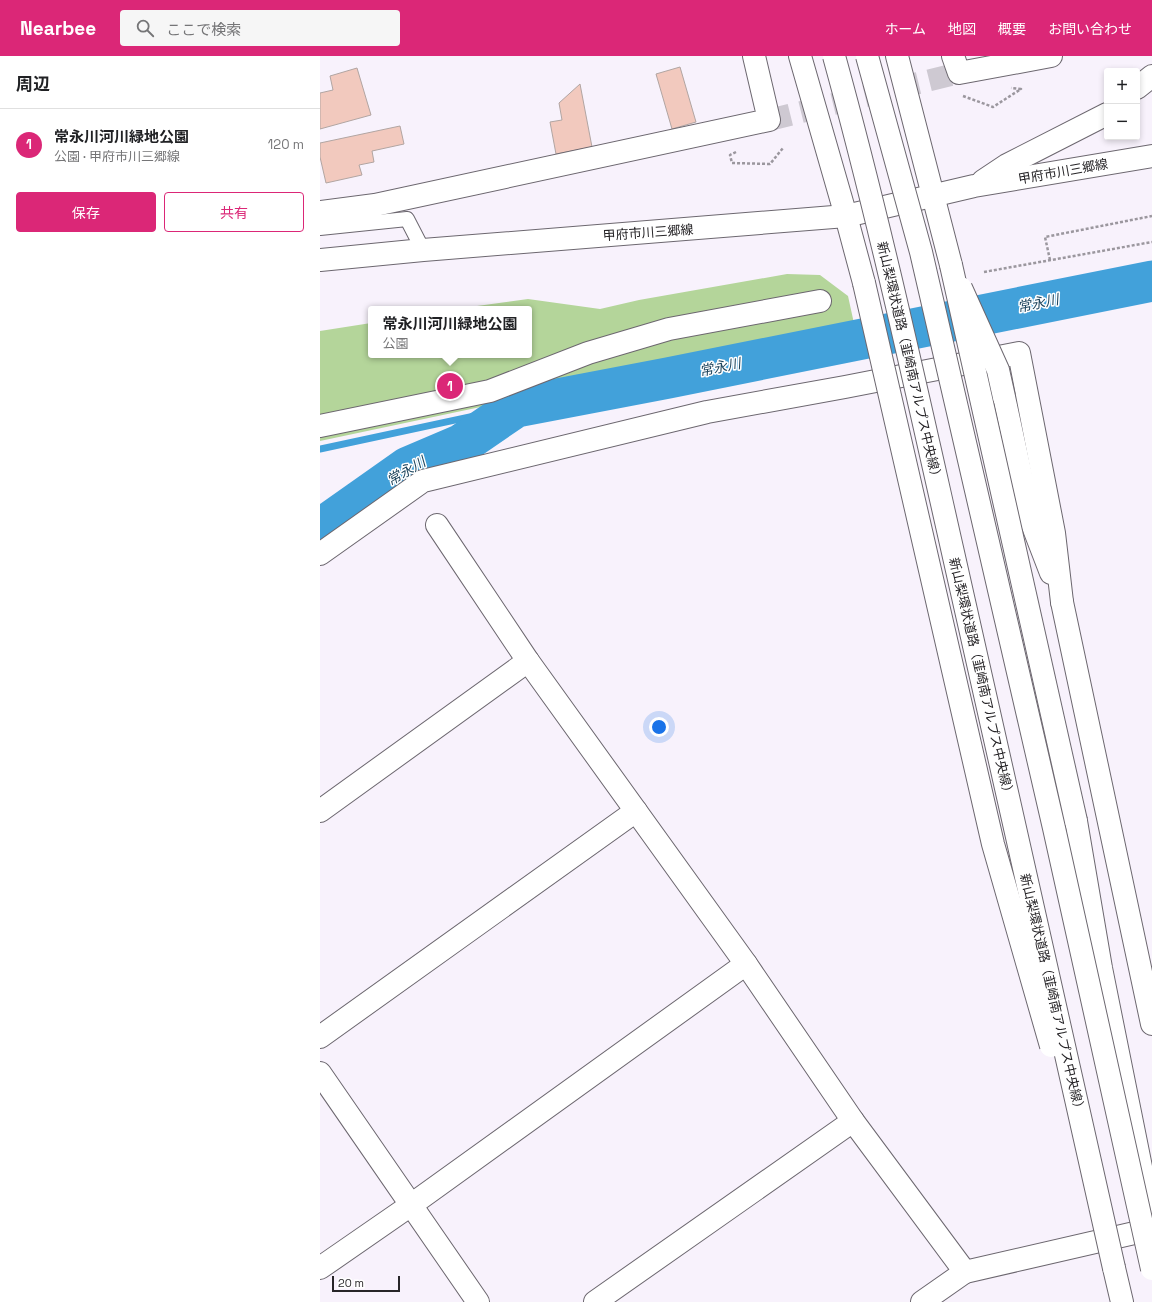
<!DOCTYPE html>
<html lang="ja">
<head>
<meta charset="utf-8">
<style>
  :root { --surface:#fff; --page:#f6f6f6; --text:#202124; --muted:#757577; --line:#e0e0e0; --accent:#db2777 }
  body { margin:0; font-family:"Space Grotesk","Noto Sans JP",sans-serif; background:var(--page); color:var(--text) }
  .controls { position:absolute; right:12px; top:12px; display:grid; overflow:hidden; border-radius:4px; box-shadow:0 2px 6px #0003 }
  .controls button { width:36px; height:36px; display:grid; place-items:center; padding:0; border:0; border-bottom:1px solid var(--line); background:var(--surface); color:var(--text); font:20px sans-serif }
  .scale { position:absolute; left:12px; bottom:10px; width:68px; box-sizing:border-box; padding-left:4px; border:2px solid #272528; border-top:0; font-size:11px; line-height:14px; white-space:nowrap; color:#272528; -webkit-text-stroke:3px #fff; paint-order:stroke }
  .you { position:absolute; left:339px; top:671px; width:14px; height:14px; margin:-10px; border:3px solid #fff; border-radius:50%; background:#1a73e8; box-shadow:0 0 0 6px #1a73e833 }
  .badge { display:grid; place-items:center; width:26px; height:26px; border-radius:50%; background:var(--accent); color:#fff; font-size:13px; font-weight:700 }
  .pin { position:absolute; translate:-50% -50%; border:2px solid #fff; box-shadow:0 1px 4px #0006 }
  .popup { position:absolute; left:48px; top:250px; width:164px; height:52px; box-sizing:border-box; display:grid; place-content:center; border-radius:4px; background:var(--surface); filter:drop-shadow(0 1px 3px #0005); font-size:13px; white-space:nowrap; color:var(--muted) }
  .popup b { font-size:15px; color:var(--text) }
  .popup::after { content:''; position:absolute; left:50%; top:100%; margin-left:-8px; border:8px solid transparent; border-top-color:var(--surface) }
  .list { margin:0; padding:0; list-style:none }
  h2 { display:flex; justify-content:space-between; align-items:center; height:52px; margin:0; padding:0 16px; font-size:17px }
  h2 small { font-size:13px; font-weight:400; color:var(--muted) }
  .list li { display:grid; grid-template-columns:26px 1fr auto; gap:12px; align-items:center; box-sizing:border-box; height:72px; padding:0 16px; border-top:1px solid var(--line) }
  .list b { display:block; font-size:15px; white-space:nowrap }
  .list p { margin:0; font-size:13px; white-space:nowrap; color:var(--muted) }
  .list em { font-size:13px; font-style:normal; color:var(--muted) }
  .actions { display:flex; gap:8px; padding:12px 16px }
  .actions a { flex:1; padding:9px 0; border:1px solid var(--accent); border-radius:4px; text-align:center; font-size:14px; color:var(--accent) }
  .actions .main { background:var(--accent); color:#fff }
  .icon { flex:none; width:22px; height:22px; fill:none; stroke:currentColor; stroke-width:2; stroke-linecap:round; stroke-linejoin:round }
  .map { position:relative; flex:none; width:832px; height:1246px; overflow:hidden }
  header { display:flex; align-items:center; gap:24px; box-sizing:border-box; height:56px; padding:0 20px; background:var(--accent); color:#fff }
  header strong { font-size:19px }
  nav { display:flex; gap:22px; margin-inline-start:auto; font-size:14px }
  .search { width:280px; height:36px; background:var(--page); display:flex; align-items:center; gap:10px; box-sizing:border-box; padding:0 14px; border-radius:4px; color:var(--muted); font-size:15px }
  main { display:flex }
  aside { flex:1; background:var(--surface) }
  .map>svg:first-child { display:block }
  .green { fill:#b4d59a }
  .lines { fill:none; stroke-linecap:round; stroke-linejoin:round }
  .stream { stroke:#42a1da; stroke-width:7 }
  .river { stroke:#42a1da; stroke-width:41 }
  .building { fill:#f2c9be; stroke:#b1a5a2 }
  .minor-tunnel { stroke:#cec9d2; stroke-width:22; stroke-dasharray:22 11; stroke-linecap:butt }
  .service-casing { stroke:#6c676f; stroke-width:16 }
  .minor-casing { stroke:#6c676f; stroke-width:24 }
  .tertiary-casing { stroke:#6c676f; stroke-width:24 }
  .primary-casing { stroke:#6c676f; stroke-width:24 }
  .motorway-casing { stroke:#6c676f; stroke-width:24 }
  .path { stroke:#9b979e; stroke-width:2.5; stroke-dasharray:3 2; stroke-linecap:butt }
  .service { stroke:#fff; stroke-width:14 }
  .minor { stroke:#fff; stroke-width:22 }
  .tertiary { stroke:#fff; stroke-width:22 }
  .primary { stroke:#fff; stroke-width:22 }
  .motorway { stroke:#fff; stroke-width:22 }
  .minor-bridge-casing { stroke:#6c676f; stroke-width:24; stroke-linecap:butt }
  .motorway-bridge-casing { stroke:#6c676f; stroke-width:24; stroke-linecap:butt }
  .minor-bridge { stroke:#fff; stroke-width:22 }
  .motorway-bridge { stroke:#fff; stroke-width:22 }
  .labels { text-anchor:middle; stroke-width:3; stroke-linejoin:round; paint-order:stroke }
  .street-label { font-size:13px; fill:#272528; stroke:#fff }
  .water-label { font-size:14px; font-style:italic; fill:#1e455d; stroke:#fff }
</style>
</head>
<body>
<header>
<strong>Nearbee</strong>
<div class="search"><svg class="icon" aria-label="search" viewBox="0 0 24 24"><circle cx="10" cy="10" r="6"/><path d="M15 15l6 6"/></svg>ここで検索</div>
<nav><a>ホーム</a><a>地図</a><a>概要</a><a>お問い合わせ</a></nav>
</header>
<main>
<aside>
<h2>周辺<small></small></h2>
<ul class="list">
<li><span class="badge">1</span><div><b>常永川河川緑地公園</b><p>公園 · 甲府市川三郷線</p></div><em>120 m</em></li>
</ul>
<div class="actions"><a class="main">保存</a><a>共有</a></div>
</aside>
<div class="map">
<svg width="832" height="1246" viewBox="0 0 832 1246">
  <rect width="100%" height="100%" fill="#f8f2fc"/>
  <path class="green" d="M467,218L500,219L528,240L535,272L0,385V275L51,267V299H209V253H135L208,243L280,253L319,244Z"/>
  <g class="lines">
    <path class="stream" d="M0,393L196,351"/>
    <path class="river" d="M0,473L88,411L142,388L196,351L348,322L832,225"/>
  </g>
  <g class="building">
    <path d="M360,11L376,66L352,73L336,18Z"/>
    <path d="M37,12L51,59L0,73V37L13,34L10,20Z"/>
    <path d="M260,28L272,91L236,98L230,66L242,64L239,47Z"/>
    <path d="M80,70L84,88L52,95L54,106L39,109L42,119L6,127L0,101V87Z"/>
  </g>
  <g class="lines">
    <path class="minor-tunnel" d="M449,64L639,17"/>
    <g class="service-casing">
      <path id="service" d="M0,172L87,163L103,194"/>
    </g>
    <g class="minor-casing">
      <g id="minor">
        <path d="M480,0L526,160"/>
        <path d="M577,0L631,209"/>
        <path d="M633,0L639,17L731,0"/>
        <path d="M0,156L55,149L449,64L434,0"/>
        <path d="M684,341L711,465L731,517"/>
        <path d="M0,370L170,335L268,297L349,273L500,245"/>
        <path d="M117,469L208,605L426,908L533,1065L645,1216L602,1246"/>
        <path d="M0,498L103,425L387,356L525,331L699,297L734,477L742,546"/>
        <path d="M0,755L208,605"/>
        <path d="M0,981L316,755"/>
        <path d="M0,1017L158,1246"/>
        <path d="M91,1149L426,908"/>
        <path d="M275,1246L533,1065"/>
      </g>
    </g>
    <g class="tertiary-casing">
      <g id="tertiary">
        <path d="M742,546L832,968"/>
        <path d="M0,1212L91,1149"/>
        <path d="M645,1216L832,1173"/>
      </g>
    </g>
    <g class="primary-casing">
      <g id="primary">
        <path d="M817,32L832,20"/>
        <path d="M663,125L687,109L787,58"/>
        <path d="M0,204L103,194L526,160L654,130L832,100"/>
      </g>
    </g>
    <g class="motorway-casing">
      <g id="motorway">
        <path d="M526,160L544,227"/>
        <path d="M756,765L781,912L831,1161"/>
        <path d="M794,1212L802,1246"/>
      </g>
    </g>
    <g class="path">
      <path d="M643,40L673,51L701,33L691,32"/>
      <path d="M416,96L410,99L412,107L450,108L463,92"/>
      <path d="M730,204L725,181L832,160"/>
      <path d="M664,216L832,186"/>
    </g>
    <use href="#service" class="service"/>
    <use href="#minor" class="minor"/>
    <use href="#tertiary" class="tertiary"/>
    <use href="#primary" class="primary"/>
    <use href="#motorway" class="motorway"/>
    <g class="minor-bridge-casing">
      <path id="minor-bridge" d="M641,232L678,314L684,341"/>
    </g>
    <g class="motorway-bridge-casing">
      <g id="motorway-bridge">
        <path d="M514,0C559,163 595,328 632,492C687,732 741,972 794,1212"/>
        <path d="M547,0L601,196L734,772L832,1213"/>
        <path d="M631,209L756,765"/>
        <path d="M544,227L673,788L731,990"/>
      </g>
    </g>
    <use href="#minor-bridge" class="minor-bridge"/>
    <use href="#motorway-bridge" class="motorway-bridge"/>
  </g>
  <g class="labels">
    <g class="street-label">
      <text transform="translate(743 115) rotate(-10)" y="5">甲府市川三郷線</text>
      <text transform="translate(328 176) rotate(-4)" y="5">甲府市川三郷線</text>
      <text transform="translate(590 306) rotate(77)" y="5">新山梨環状道路（韮崎南アルプス中央線）</text>
      <text transform="translate(662 622) rotate(77)" y="5">新山梨環状道路（韮崎南アルプス中央線）</text>
      <text transform="translate(733 938) rotate(77)" y="5">新山梨環状道路（韮崎南アルプス中央線）</text>
    </g>
    <g class="water-label">
      <text transform="translate(718 247) rotate(-11)" y="5">常永川</text>
      <text transform="translate(400 311) rotate(-11)" y="5">常永川</text>
      <text transform="translate(86 415) rotate(-30)" y="5">常永川</text>
    </g>
  </g>
</svg>
<div class="controls">
<button>+</button>
<button>−</button>
</div>
<div class="scale">20 m</div>
<div class="you"></div>
<div class="pin badge" style="left:130px;top:330px">1</div>
<div class="popup"><b>常永川河川緑地公園</b>公園</div>
</div>
</main>
</body>
</html>
